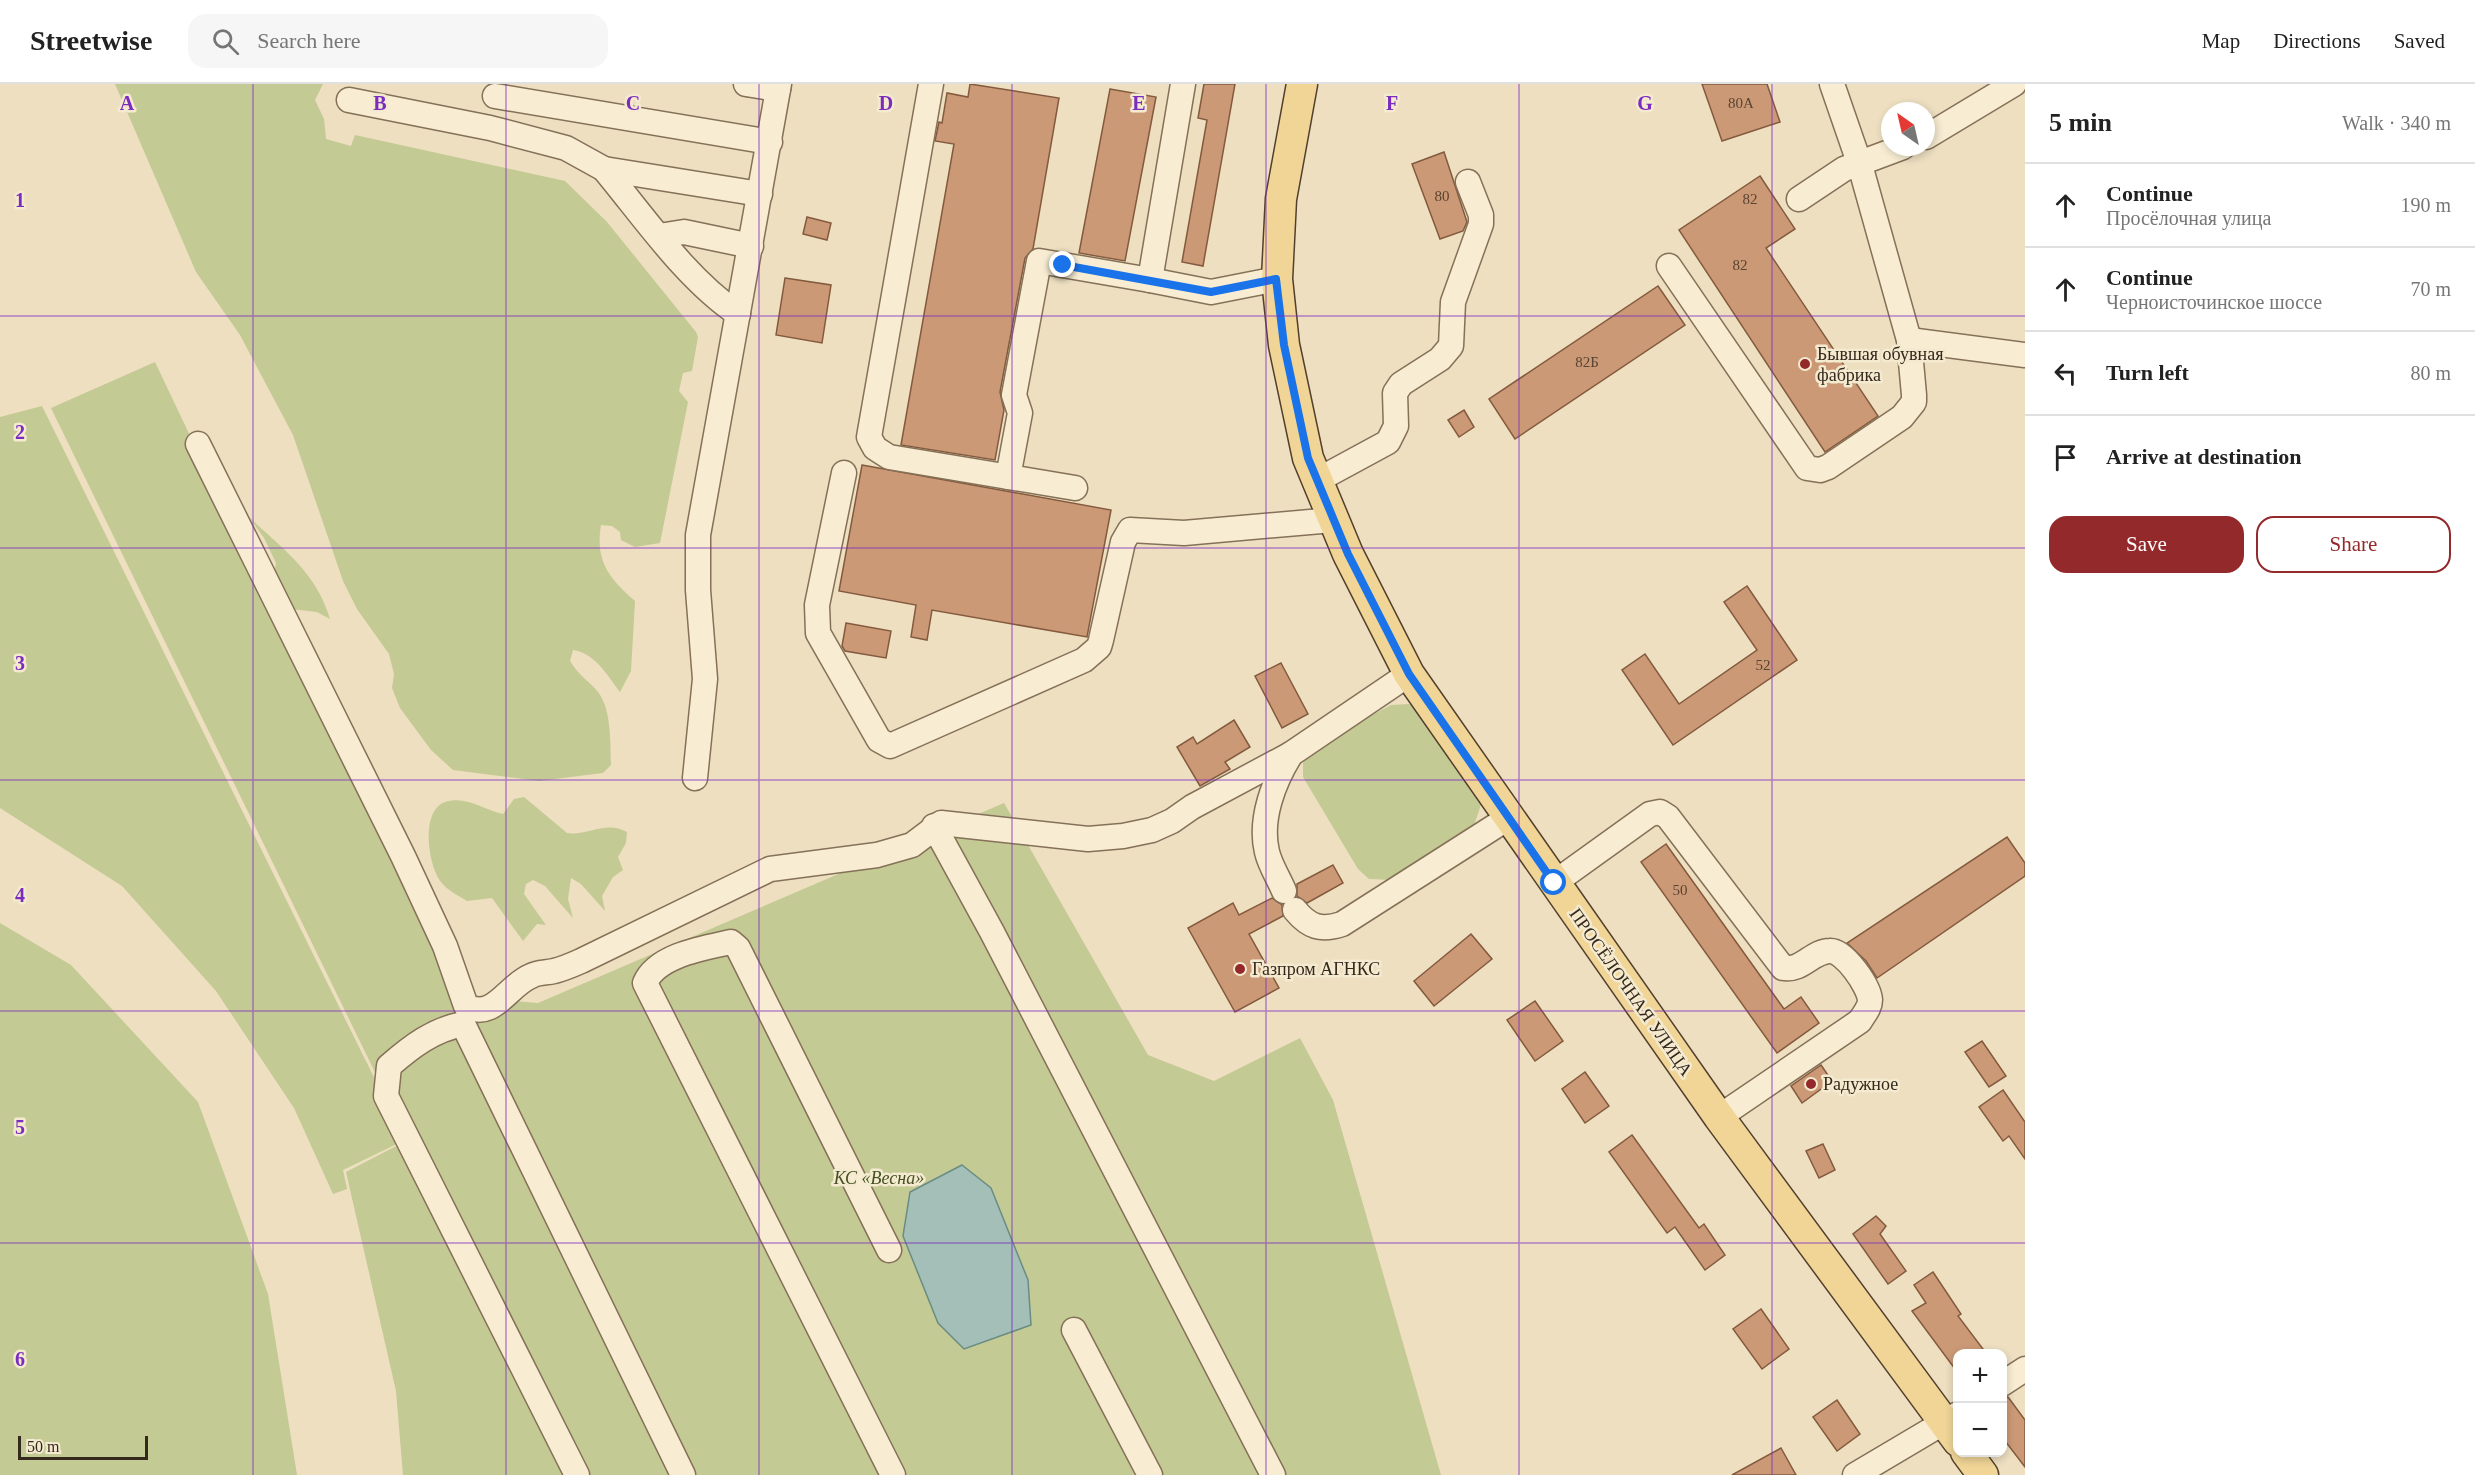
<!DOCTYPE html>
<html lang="en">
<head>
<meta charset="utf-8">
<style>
  :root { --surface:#fff; --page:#f6f6f6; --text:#222; --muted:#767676; --line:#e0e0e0; --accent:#93292a }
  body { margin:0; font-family:"Times New Roman",serif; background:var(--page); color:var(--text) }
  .controls { position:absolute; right:18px; bottom:18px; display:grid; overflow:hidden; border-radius:12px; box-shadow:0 3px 9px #0003 }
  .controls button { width:54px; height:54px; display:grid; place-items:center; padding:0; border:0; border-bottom:2px solid var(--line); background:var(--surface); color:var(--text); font:30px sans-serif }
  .compass { position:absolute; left:1881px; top:18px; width:54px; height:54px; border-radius:50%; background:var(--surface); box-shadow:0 3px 9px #0003; rotate:326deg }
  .scale { position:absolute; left:18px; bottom:15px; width:130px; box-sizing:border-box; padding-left:6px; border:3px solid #35281c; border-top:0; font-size:16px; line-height:21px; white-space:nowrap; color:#35281c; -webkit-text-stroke:4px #f4eacf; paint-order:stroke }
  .stop { position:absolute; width:18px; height:18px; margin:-14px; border:4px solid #1a73e8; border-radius:50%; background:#fff }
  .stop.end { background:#1a73e8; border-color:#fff; box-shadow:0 2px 6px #0008 }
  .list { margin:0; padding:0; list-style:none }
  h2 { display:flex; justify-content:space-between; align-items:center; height:78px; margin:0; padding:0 24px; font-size:26px }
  h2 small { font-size:20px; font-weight:400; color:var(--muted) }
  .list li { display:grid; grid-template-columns:39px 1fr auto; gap:18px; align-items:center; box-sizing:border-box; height:84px; padding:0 24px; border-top:2px solid var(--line) }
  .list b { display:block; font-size:22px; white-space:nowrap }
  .list p { margin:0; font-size:20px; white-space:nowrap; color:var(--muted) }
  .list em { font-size:20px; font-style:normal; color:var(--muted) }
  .actions { display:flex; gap:12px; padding:18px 24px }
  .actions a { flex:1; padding:14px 0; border:2px solid var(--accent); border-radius:18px; text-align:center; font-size:21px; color:var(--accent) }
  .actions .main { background:var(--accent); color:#fff }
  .icon { flex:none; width:33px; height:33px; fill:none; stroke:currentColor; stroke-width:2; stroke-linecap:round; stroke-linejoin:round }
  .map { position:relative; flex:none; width:2025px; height:1391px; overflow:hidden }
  header { display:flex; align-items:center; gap:36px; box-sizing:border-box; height:84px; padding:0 30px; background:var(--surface); border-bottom:2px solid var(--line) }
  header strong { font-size:28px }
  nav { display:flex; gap:33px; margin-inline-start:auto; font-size:21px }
  .search { width:420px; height:54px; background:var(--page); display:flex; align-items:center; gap:15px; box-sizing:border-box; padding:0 21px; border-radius:18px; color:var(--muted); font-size:22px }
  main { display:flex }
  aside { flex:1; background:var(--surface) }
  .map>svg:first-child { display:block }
  .green { fill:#c4ca94 }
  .water { fill:#a3bfb7; stroke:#6a8c84; stroke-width:1.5 }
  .building { fill:#cb9976; stroke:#845a3e; stroke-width:1.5 }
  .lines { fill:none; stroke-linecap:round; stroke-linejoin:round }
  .minor-casing { stroke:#857058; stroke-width:27 }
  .major-casing { stroke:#533f2d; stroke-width:33 }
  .minor { stroke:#f8edd3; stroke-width:24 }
  .major { stroke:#f0d597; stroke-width:30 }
  .route { stroke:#1a73e8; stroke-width:8 }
  .grid { fill:none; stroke:#7b2cbf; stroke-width:1.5; stroke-opacity:0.55 }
  .poi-dot { fill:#93292a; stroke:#f4eacf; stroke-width:2 }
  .labels { text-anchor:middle; stroke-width:5; stroke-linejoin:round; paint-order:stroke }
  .number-label { font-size:15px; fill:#5a4432 }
  .poi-label { font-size:18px; fill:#35281c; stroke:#f4eacf; text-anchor:start }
  .street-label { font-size:18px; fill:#35281c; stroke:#f4eacf }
  .park-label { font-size:18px; font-style:italic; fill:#455123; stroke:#f4eacf }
  .grid-label { font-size:20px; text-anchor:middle; font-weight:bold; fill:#7b2cbf; stroke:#f4eacf; stroke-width:5; stroke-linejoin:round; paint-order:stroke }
</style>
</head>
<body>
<header>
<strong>Streetwise</strong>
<div class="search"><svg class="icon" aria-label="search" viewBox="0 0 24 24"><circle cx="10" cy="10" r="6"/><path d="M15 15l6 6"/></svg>Search here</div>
<nav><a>Map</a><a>Directions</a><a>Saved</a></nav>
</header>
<main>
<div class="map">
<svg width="2025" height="1391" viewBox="0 0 2025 1391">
  <rect width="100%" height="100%" fill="#eddfc0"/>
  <g class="green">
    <path d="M115,0H323L315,16L324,35L326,55L351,62L355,51L565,97L607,138L696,248L698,253L692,287L683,289L679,307L688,318L660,459L635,463L621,456L620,448L612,442L601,441C595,477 609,494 635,517L631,587L620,608C607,591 595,569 573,566L570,577C579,592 587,595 598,608C612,626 610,660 611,681L603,689L539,697L453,686L431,666L400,624L392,604L394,590L389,570L357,525L343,497L293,351L240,251L196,188Z"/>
    <path d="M155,278L456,912L538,919L1004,719L1148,971L1214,997L1300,954L1333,1016L1441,1391H403L396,1307L346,1088L408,1056L51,324Z"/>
    <path d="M42,322L405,1056L343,1086L347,1105L333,1110L294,1024L216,907L122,802L0,724V333Z"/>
    <path d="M249,433C284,466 316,488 330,535L317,528L291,525L274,491L276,479L264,454Z"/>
    <path d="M1409,620L1422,626L1483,715L1472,747L1394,796L1369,795L1358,785L1303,693V679L1314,662L1391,621Z"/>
    <path d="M524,713L567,749C588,752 606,736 627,748L626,759L618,773L623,786L613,793L602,812L605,827L581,800L571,794L568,815L573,834L545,802L533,796L526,800L524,810L546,841L537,840L523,857L492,814L467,817C459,812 447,806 441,798C428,782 420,727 445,718C466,711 484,726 503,730L514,715Z"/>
    <path d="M0,839L71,881L198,1018L268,1210L297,1391H0Z"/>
  </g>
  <path class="water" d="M962,1081L991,1104L1028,1196L1031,1241L964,1265L938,1239L903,1152L910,1108Z"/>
  <g class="building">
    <path d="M970,0L1059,14L1033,165L1025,174L1000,308L1004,326L995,376L901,361L954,60L935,57L939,38L942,39L947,9L968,13Z"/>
    <path d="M1204,0H1235L1203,182L1182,178L1207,36L1198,34Z"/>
    <path d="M1702,0H1767L1780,38L1722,57Z"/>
    <path d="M1110,5L1156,13L1125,177L1079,169Z"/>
    <path d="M1444,68L1467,138L1463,147L1440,155L1412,80Z"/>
    <path d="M1760,92L1795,145L1766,164L1878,332L1825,368L1679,146Z"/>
    <path d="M807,133L831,139L827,156L803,150Z"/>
    <path d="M785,194L831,201L822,259L776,251Z"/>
    <path d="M1658,202L1685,241L1515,355L1489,315Z"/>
    <path d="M1464,326L1474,343L1459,353L1448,336Z"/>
    <path d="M862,381L1111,426L1087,553L932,526L927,556L911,553L916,521L839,507Z"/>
    <path d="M1747,502L1797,576L1673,661L1622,586L1645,570L1679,620L1757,566L1724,518Z"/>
    <path d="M846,539L891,547L886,574L845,567L842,562Z"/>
    <path d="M1281,579L1308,630L1282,644L1255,592Z"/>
    <path d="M1234,636L1250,663L1225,678L1230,685L1200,702L1177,663L1193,653L1197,660Z"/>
    <path d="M2007,753L2025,779V792L1877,894L1866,877L1847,859Z"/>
    <path d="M1666,760L1784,925L1801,913L1819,939L1777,969L1641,778Z"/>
    <path d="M1333,781L1343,799L1307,819L1297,812V800Z"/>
    <path d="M1272,814L1282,821L1283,832L1249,850L1279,904L1235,928L1188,844L1233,819L1239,831Z"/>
    <path d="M1471,850L1492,875L1434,922L1414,897Z"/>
    <path d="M1535,917L1563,957L1535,977L1507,936Z"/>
    <path d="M1982,957L2006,992L1989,1003L1965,968Z"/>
    <path d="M1821,981L1832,997L1802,1019L1791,1002Z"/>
    <path d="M1585,988L1609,1022L1585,1039L1562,1005Z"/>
    <path d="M2003,1006L2025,1038V1075L2009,1052L2003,1057L1979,1023Z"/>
    <path d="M1632,1051L1699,1144L1704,1140L1725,1171L1705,1186L1675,1143L1667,1149L1609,1068Z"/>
    <path d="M1823,1060L1835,1086L1819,1094L1806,1067Z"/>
    <path d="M1876,1132L1886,1142L1880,1150L1906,1187L1888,1200L1853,1150Z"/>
    <path d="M1933,1188L1961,1230L1958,1232L1986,1269H1958V1289L1912,1227L1926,1219L1914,1201Z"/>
    <path d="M1761,1225L1789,1265L1762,1285L1733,1245Z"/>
    <path d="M2008,1313L2025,1336V1383L2002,1353V1314Z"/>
    <path d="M1837,1316L1860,1350L1837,1367L1813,1333Z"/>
    <path d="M1781,1364L1796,1391H1732Z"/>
  </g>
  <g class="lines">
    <g class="minor-casing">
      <g id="minor">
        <path d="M746,0L778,5"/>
        <path d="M931,0L869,353L875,364L889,373L1075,404"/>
        <path d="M495,12L770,58"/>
        <path d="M349,16L490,44L566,64L604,85C644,133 686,195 738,230"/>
        <path d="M1926,53L2014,0"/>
        <path d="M604,85L760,110"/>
        <path d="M1799,115L1844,85L1903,63"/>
        <path d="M659,152L684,148L751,162"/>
        <path d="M1669,182L1807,384L1820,386L1828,383L1902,333L1914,318V311L1909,256L1860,81L1832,0"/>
        <path d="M1150,196L1211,208L1277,195"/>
        <path d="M1909,256L2025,271"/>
        <path d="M198,360L403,772L445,862L466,922C494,937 508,901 531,892C538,888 546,889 554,887C563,885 572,881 581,877L770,785L877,771L912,761L941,739L1088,755L1123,752L1152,746L1172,737L1192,723L1291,670"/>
        <path d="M844,389L817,521L818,549L879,656L890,662L1084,576L1099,563L1101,556L1123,458L1130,446L1184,449L1333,436"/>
        <path d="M1008,393L1020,329L1014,311L1039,177L1150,196L1183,0"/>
        <path d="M1316,397L1388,358L1396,342L1395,309L1401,300L1440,275L1451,262L1453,218L1481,140V131L1468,98"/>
        <path d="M695,694L705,595L698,506V451L779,0"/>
        <path d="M934,742L992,848L1273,1391"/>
        <path d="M1554,799L1650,730L1660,728L1668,733L1783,884C1803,887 1812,867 1830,867C1844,866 1869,902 1870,916C1870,924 1864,930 1860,937L1719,1033"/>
        <path d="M1284,807C1279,795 1270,781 1267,768C1259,735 1274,697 1291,670L1409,590"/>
        <path d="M1295,826C1309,843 1321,847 1342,840L1508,734"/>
        <path d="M889,1166L738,864L731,858C704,864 657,871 645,899L893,1391"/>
        <path d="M1074,1246L1150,1391"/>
        <path d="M2002,1300L2025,1285"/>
        <path d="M577,1391L386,1012L389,982C412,962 433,946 463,940L683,1391"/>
        <path d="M1855,1391L1958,1330"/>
      </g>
    </g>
    <g class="major-casing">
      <g id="major">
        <path d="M1302,0L1281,115L1277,195L1284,261L1308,374L1348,470L1409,590L1719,1033L1958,1357"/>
        <path d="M1966,1368L1983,1391"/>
      </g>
    </g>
    <use href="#minor" class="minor"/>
    <use href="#major" class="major"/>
  </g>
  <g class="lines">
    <path class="route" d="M1063,181L1211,208L1276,195L1284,261L1308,374L1348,470L1409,590L1554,799"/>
  </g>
  <path class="grid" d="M253,0V1391M506,0V1391M759,0V1391M1012,0V1391M1266,0V1391M1519,0V1391M1772,0V1391M0,232H2025M0,464H2025M0,696H2025M0,927H2025M0,1159H2025"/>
  <g class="poi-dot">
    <circle cx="1805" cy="280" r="6"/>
    <circle cx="1240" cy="885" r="6"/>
    <circle cx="1811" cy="1000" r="6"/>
  </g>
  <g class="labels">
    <g class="number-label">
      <text x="1741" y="24">80А</text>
      <text x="1442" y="117">80</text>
      <text x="1750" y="120">82</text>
      <text x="1740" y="186">82</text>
      <text x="1587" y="283">82Б</text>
      <text x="1763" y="586">52</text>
      <text x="1680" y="811">50</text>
    </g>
    <g class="poi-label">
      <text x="1817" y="276">Бывшая обувная<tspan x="1817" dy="21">фабрика</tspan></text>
      <text x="1252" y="891">Газпром АГНКС</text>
      <text x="1823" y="1006">Радужное</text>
    </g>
    <g class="street-label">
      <text transform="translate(1631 908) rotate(55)" y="6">ПРОСЁЛОЧНАЯ УЛИЦА</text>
    </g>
    <g class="park-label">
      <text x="879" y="1100">КС «Весна»</text>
    </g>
  </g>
  <g class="grid-label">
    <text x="127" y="26">A</text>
    <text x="380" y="26">B</text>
    <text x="633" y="26">C</text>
    <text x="886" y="26">D</text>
    <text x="1139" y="26">E</text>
    <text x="1392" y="26">F</text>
    <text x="1645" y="26">G</text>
    <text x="20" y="123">1</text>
    <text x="20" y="355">2</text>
    <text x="20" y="586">3</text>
    <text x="20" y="818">4</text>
    <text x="20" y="1050">5</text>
    <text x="20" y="1282">6</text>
  </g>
</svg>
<div class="controls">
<button>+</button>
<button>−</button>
</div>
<svg class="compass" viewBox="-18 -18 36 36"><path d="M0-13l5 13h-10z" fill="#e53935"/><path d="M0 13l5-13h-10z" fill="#767676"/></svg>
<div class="scale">50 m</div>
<div class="stop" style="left:1554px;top:799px"></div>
<div class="stop end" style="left:1063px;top:181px"></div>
</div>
<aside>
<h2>5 min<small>Walk · 340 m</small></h2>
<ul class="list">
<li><svg class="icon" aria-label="ahead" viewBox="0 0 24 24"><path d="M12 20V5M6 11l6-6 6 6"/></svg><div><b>Continue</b><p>Просёлочная улица</p></div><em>190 m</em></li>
<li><svg class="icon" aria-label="ahead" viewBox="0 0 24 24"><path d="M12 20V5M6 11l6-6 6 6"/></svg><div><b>Continue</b><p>Черноисточинское шоссе</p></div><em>70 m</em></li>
<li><svg class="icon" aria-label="left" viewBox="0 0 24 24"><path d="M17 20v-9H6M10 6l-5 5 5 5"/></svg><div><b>Turn left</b></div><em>80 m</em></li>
<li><svg class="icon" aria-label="arrive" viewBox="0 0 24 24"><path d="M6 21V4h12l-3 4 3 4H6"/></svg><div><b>Arrive at destination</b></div></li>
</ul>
<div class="actions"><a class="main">Save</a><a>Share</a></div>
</aside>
</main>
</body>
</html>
